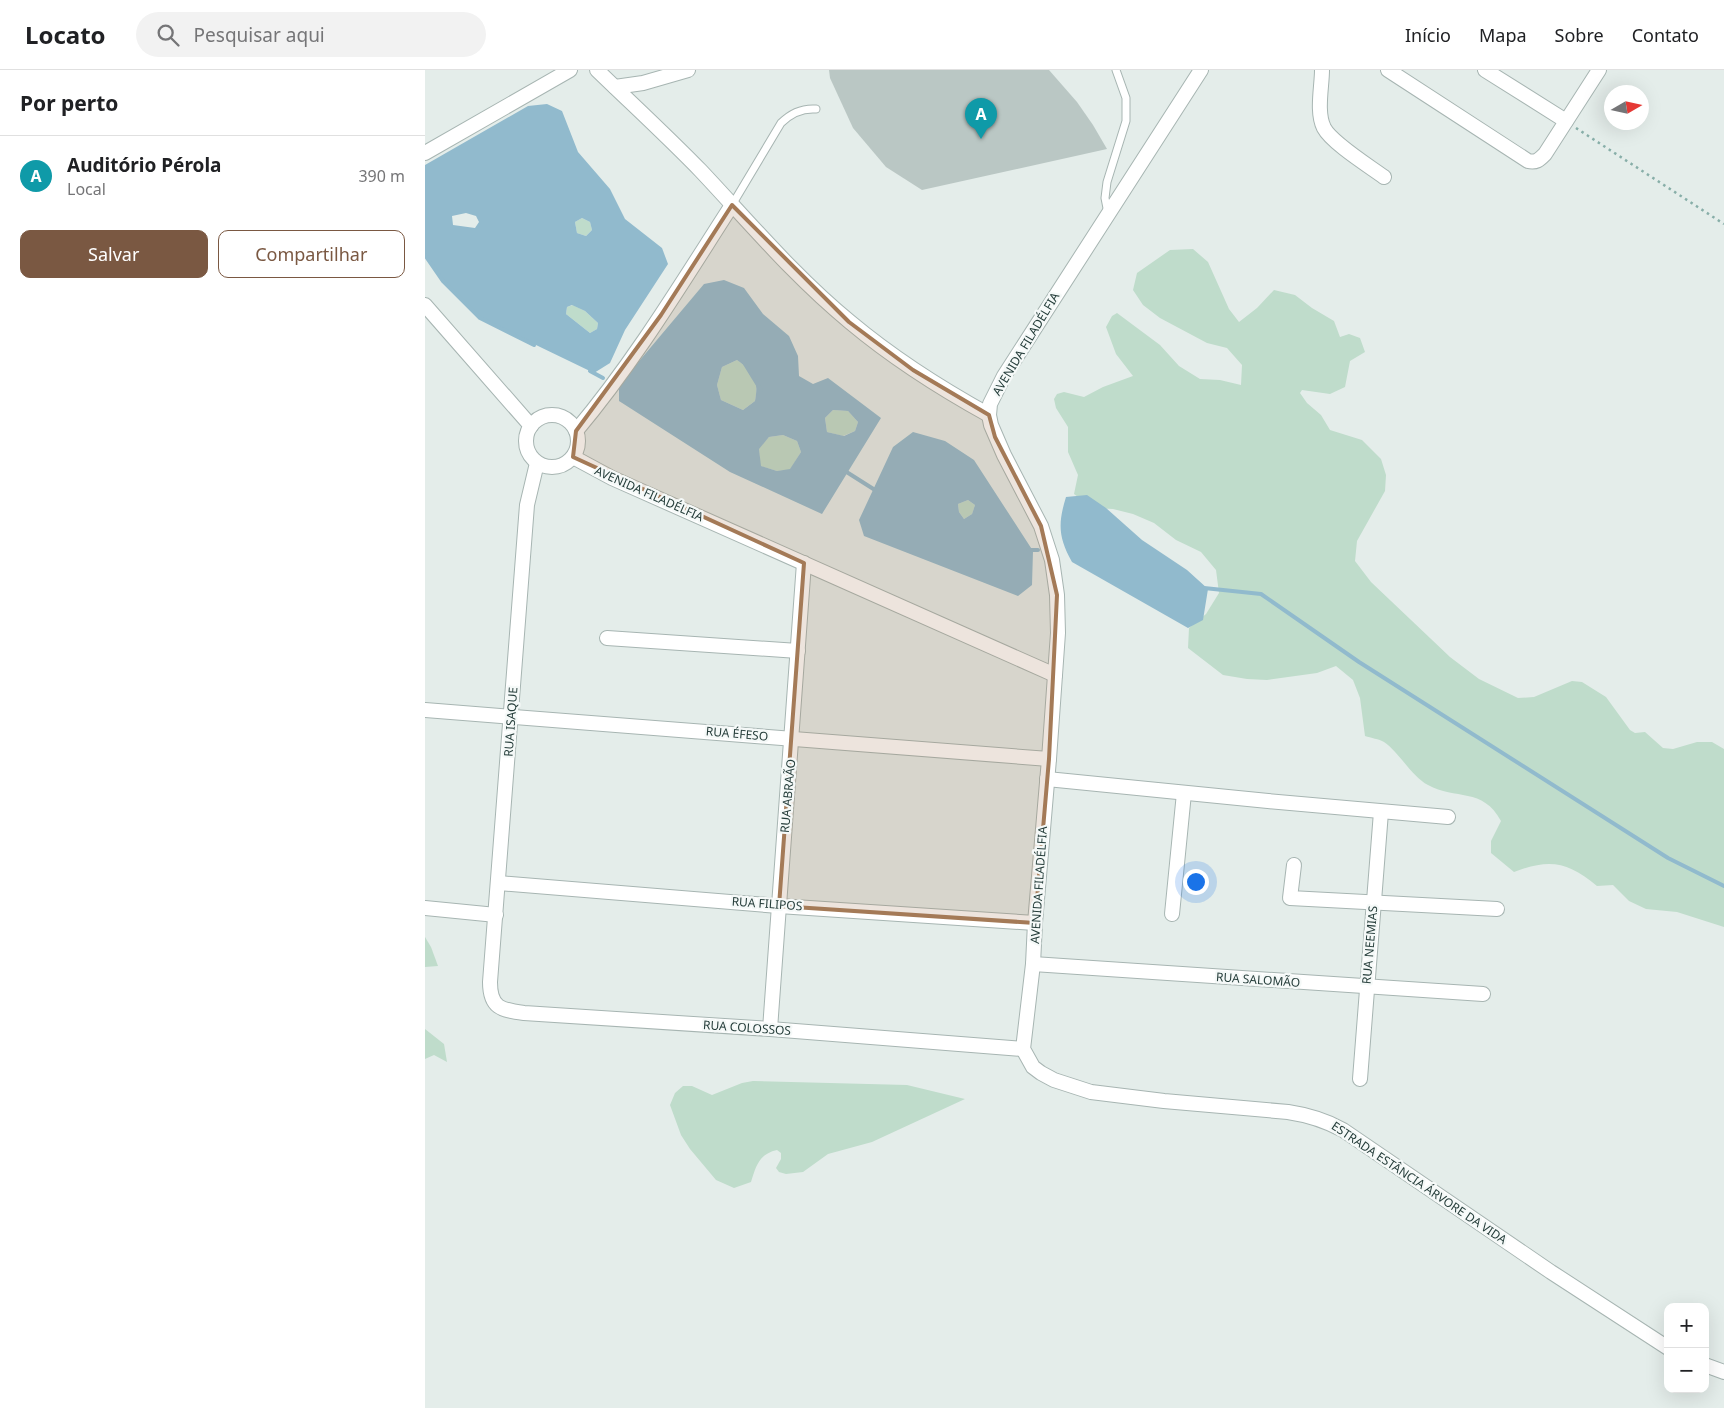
<!DOCTYPE html>
<html lang="pt">
<head>
<meta charset="utf-8">
<style>
  :root { --surface:#fff; --page:#f2f2f2; --text:#202124; --muted:#757577; --line:#e0e0e0; --accent:#7a5842 }
  body { margin:0; font-family:"Noto Sans",sans-serif; background:var(--page); color:var(--text) }
  .controls { position:absolute; right:15px; bottom:15px; display:grid; overflow:hidden; border-radius:10px; box-shadow:0 5px 20px #0002 }
  .controls button { width:45px; height:45px; display:grid; place-items:center; padding:0; border:0; border-bottom:1px solid var(--line); background:var(--surface); color:var(--text); font:25px sans-serif }
  .compass { position:absolute; left:1179px; top:15px; width:45px; height:45px; border-radius:50%; background:var(--surface); box-shadow:0 5px 20px #0002; rotate:81deg }
  .you { position:absolute; left:770px; top:811px; width:18px; height:18px; margin:-12px; border:4px solid #fff; border-radius:50%; background:#1a73e8; box-shadow:0 0 0 8px #1a73e833 }
  .badge { display:grid; place-items:center; width:32px; height:32px; border-radius:50%; background:var(--accent); color:#fff; font-size:16px; font-weight:700 }
  .pin { position:absolute; translate:-50% -41px; filter:drop-shadow(0 1px 2px #0008) }
  .pin::after { content:''; position:absolute; top:26px; width:18px; height:15px; background:inherit; clip-path:polygon(0 0,100% 0,50% 100%) }
  .list { margin:0; padding:0; list-style:none }
  h2 { display:flex; justify-content:space-between; align-items:center; height:65px; margin:0; padding:0 20px; font-size:21px }
  h2 small { font-size:16px; font-weight:400; color:var(--muted) }
  .list li { display:grid; grid-template-columns:32px 1fr auto; gap:15px; align-items:center; box-sizing:border-box; height:80px; padding:0 20px; border-top:1px solid var(--line) }
  .list b { display:block; font-size:19px; white-space:nowrap }
  .list p { margin:0; font-size:16px; white-space:nowrap; color:var(--muted) }
  .list em { font-size:16px; font-style:normal; color:var(--muted) }
  .actions { display:flex; gap:10px; padding:15px 20px }
  .actions a { flex:1; padding:11px 0; border:1px solid var(--accent); border-radius:10px; text-align:center; font-size:18px; color:var(--accent) }
  .actions .main { background:var(--accent); color:#fff }
  .icon { flex:none; width:28px; height:28px; fill:none; stroke:currentColor; stroke-width:2; stroke-linecap:round; stroke-linejoin:round }
  .map { position:relative; flex:none; width:1299px; height:1338px; overflow:hidden }
  header { display:flex; align-items:center; gap:30px; box-sizing:border-box; height:70px; padding:0 25px; background:var(--surface); border-bottom:1px solid var(--line) }
  header strong { font-size:24px }
  nav { display:flex; gap:28px; margin-inline-start:auto; font-size:18px }
  .search { width:350px; height:45px; background:var(--page); display:flex; align-items:center; gap:12px; box-sizing:border-box; padding:0 18px; border-radius:28px; color:var(--muted); font-size:19px }
  main { display:flex }
  aside { flex:1; background:var(--surface) }
  .map>svg:first-child { display:block }
  .green { fill:#bfdccb }
  .water { fill:#91bacd; fill-rule:evenodd }
  .lines { fill:none; stroke-linecap:round; stroke-linejoin:round }
  .stream { stroke:#91bacd; stroke-width:4 }
  .building { fill:#bac7c4 }
  .lane-casing { stroke:#a7b5b2; stroke-width:9 }
  .street-casing { stroke:#a7b5b2; stroke-width:16 }
  .path { stroke:#87aea8; stroke-width:2.5; stroke-dasharray:2.5 4; stroke-linecap:butt }
  .lane { stroke:#fff; stroke-width:7 }
  .street { stroke:#fff; stroke-width:14 }
  .marked { fill:#a47a57; fill-opacity:0.2; stroke:#a47a57; stroke-width:4; stroke-linejoin:round }
  .labels { text-anchor:middle; stroke-width:4.5; stroke-linejoin:round; paint-order:stroke }
  .street-label { font-size:12px; fill:#253d3a; stroke:#f5f9f8 }
</style>
</head>
<body>
<header>
<strong>Locato</strong>
<div class="search"><svg class="icon" aria-label="search" viewBox="0 0 24 24"><circle cx="10" cy="10" r="6"/><path d="M15 15l6 6"/></svg>Pesquisar aqui</div>
<nav><a>Início</a><a>Mapa</a><a>Sobre</a><a>Contato</a></nav>
</header>
<main>
<aside>
<h2>Por perto<small></small></h2>
<ul class="list">
<li><span class="badge" style="background:#0f9aa8">A</span><div><b>Auditório Pérola</b><p>Local</p></div><em>390 m</em></li>
</ul>
<div class="actions"><a class="main">Salvar</a><a>Compartilhar</a></div>
</aside>
<div class="map">
<svg width="1299" height="1338" viewBox="0 0 1299 1338">
  <rect width="100%" height="100%" fill="#e4edea"/>
  <g class="green">
    <path d="M157,148L165,152L167,160L161,166L152,163L150,152Z"/>
    <path d="M768,179L783,192L804,239L814,252L832,238L849,220L870,225L887,238L909,251L915,267L924,264L935,268L940,282L925,291L920,317L905,324L877,320L875,323L882,333L896,345L905,360L937,370L956,389L961,405L960,421L932,471L930,491L946,512L1025,587L1054,609L1093,628L1109,627L1147,611L1157,612L1181,627L1205,660L1210,663L1220,662L1238,678L1248,679L1272,672H1287L1299,679V857L1252,842L1221,839L1204,831L1188,815L1172,816C1143,792 1125,788 1089,802L1066,783V771L1076,751C1058,717 1030,730 1003,715C987,707 974,682 959,672C954,669 946,668 940,666L935,628L928,610L911,596L892,603L842,610L822,609L798,605L763,578L764,558L781,544L794,523L791,500L776,482L751,470L729,453L708,444L688,439L668,438L649,424L653,405L643,382V357L631,338L629,329L632,324L639,322L659,327L678,317L708,306L691,284L681,257L687,246L692,243L735,275L754,296L775,309L795,310L816,315L817,295L802,278L782,273L735,248L718,235L708,220L712,203L745,180Z"/>
    <path d="M148,235L160,241L173,253L172,259L165,263L141,244L142,237Z"/>
    <path d="M312,290C329,302 334,310 330,331L318,340L296,330L292,315L297,297Z"/>
    <path d="M408,340L423,341L433,352L430,361L418,366L402,362L400,348Z"/>
    <path d="M358,365L372,371L376,382L365,400L352,401L335,396L334,378L344,367Z"/>
    <path d="M543,430L550,435L547,444L539,449L534,442L533,434Z"/>
    <path d="M0,867L6,877L13,896L0,897Z"/>
    <path d="M0,959L19,974L22,992L9,985L0,989Z"/>
    <path d="M328,1011L482,1015L540,1029L447,1072L403,1084L378,1102L361,1104L354,1102L351,1098L356,1089V1083L352,1080C334,1084 331,1096 326,1112L309,1118L291,1110L265,1079L256,1065L245,1035L250,1023L258,1016H267L287,1025L317,1013Z"/>
  </g>
  <g class="water">
    <path d="M122,34L137,41L153,82L185,119L200,149L237,178L243,194L200,260L185,293L169,303L55,248L18,211L0,185V95L103,36ZM41,143L51,146L54,152L50,158L28,155L27,146ZM157,148L165,152L167,160L161,166L152,163L150,152ZM147,235L160,241L173,253L172,259L165,263L141,244L142,237Z"/>
    <path d="M299,210L319,218L338,244L364,266L373,286L374,306L388,314L403,308L456,348L397,444L305,402L194,331V315L279,214ZM312,290C329,302 334,310 330,331L318,340L296,330L292,315L297,297ZM408,340L423,341L433,352L430,361L419,366L402,362L400,348ZM358,365L372,371L376,382L365,399L352,401L336,396L334,379L344,367Z"/>
    <path d="M488,362L520,371L549,390L608,481L607,515L593,526L439,466L434,450L468,377ZM543,430L550,435L547,444L539,449L534,442L533,434Z"/>
    <path d="M662,425L681,438L717,470L762,500L783,519L778,550L763,558L647,492C633,467 633,453 641,427Z"/>
  </g>
  <g class="lines">
    <g class="stream">
      <path d="M0,185L18,211L55,248L109,275"/>
      <path d="M320,294L336,320"/>
      <path d="M165,301L178,308"/>
      <path d="M420,401L450,420"/>
      <path d="M603,480H613"/>
      <path d="M779,518L836,524L934,592L1243,788L1299,816"/>
    </g>
  </g>
  <path class="building" d="M404,0H624L652,32L668,55L682,79L497,120L461,97L428,58L405,8Z"/>
  <g class="lines">
    <g class="lane-casing">
      <g id="lane">
        <path d="M307,135L356,53C366,43 377,38 391,39"/>
        <path d="M683,143L680,128L682,112L701,51V28L691,0"/>
      </g>
    </g>
    <g class="street-casing">
      <g id="street">
        <path d="M172,0C206,33 242,66 276,101C324,152 370,207 425,252C468,288 515,318 564,345"/>
        <path d="M776,0L579,306L565,334L564,345L566,355L579,385L616,456L627,490L632,525L633,563L624,689L610,853L608,894L598,979L608,997L616,1003L629,1010L666,1022L739,1031L863,1042C883,1045 900,1050 918,1060L1126,1202L1243,1278"/>
        <path d="M897,0C897,17 891,42 899,58C907,73 944,96 959,107"/>
        <path d="M963,0L1103,91C1111,93 1114,90 1120,84L1174,0"/>
        <path d="M1060,0L1141,51"/>
        <path d="M190,17L218,13L263,0"/>
        <path d="M0,83L145,0"/>
        <path d="M0,235L106,356"/>
        <circle cx="127" cy="371" r="26"/>
        <path d="M151,361C210,291 258,211 307,135"/>
        <path d="M148,387L187,408L630,605"/>
        <path d="M112,393L102,435L65,912C65,938 76,940 99,943L345,959L598,979"/>
        <path d="M182,568L373,581"/>
        <path d="M0,640L624,689"/>
        <path d="M622,709L843,731L1023,747"/>
        <path d="M869,795L865,828L1072,839"/>
        <path d="M74,813L354,836L610,853"/>
        <path d="M0,838L71,845"/>
        <path d="M747,844L759,723"/>
        <path d="M608,894L1058,924"/>
        <path d="M345,959L379,493"/>
        <path d="M935,1009L956,742"/>
        <path d="M1280,1295L1299,1302"/>
      </g>
    </g>
    <path class="path" d="M1151,58L1299,154"/>
    <use href="#lane" class="lane"/>
    <use href="#street" class="street"/>
  </g>
  <path class="marked" d="M307,135L424,252L488,300L564,345L570,367L616,456L632,525L624,689L610,853L354,836L379,493L148,387L151,361L236,245Z"/>
  <g class="labels">
    <g class="street-label">
      <text transform="translate(601 274) rotate(-59)" y="4">AVENIDA FILADÉLFIA</text>
      <text transform="translate(224 424) rotate(24)" y="4">AVENIDA FILADÉLFIA</text>
      <text transform="translate(86 652) rotate(-86)" y="4">RUA ISAQUE</text>
      <text transform="translate(312 664) rotate(5)" y="4">RUA ÉFESO</text>
      <text transform="translate(363 726) rotate(-85)" y="4">RUA ABRAÃO</text>
      <text transform="translate(614 815) rotate(-86)" y="4">AVENIDA FILADÉLFIA</text>
      <text transform="translate(342 834) rotate(4)" y="4">RUA FILIPOS</text>
      <text transform="translate(945 875) rotate(-85)" y="4">RUA NEEMIAS</text>
      <text transform="translate(833 910) rotate(4)" y="4">RUA SALOMÃO</text>
      <text transform="translate(322 958) rotate(4)" y="4">RUA COLOSSOS</text>
      <text transform="translate(994 1113) rotate(34)" y="4">ESTRADA ESTÂNCIA ÁRVORE DA VIDA</text>
    </g>
  </g>
</svg>
<div class="controls">
<button>+</button>
<button>−</button>
</div>
<svg class="compass" viewBox="-18 -18 36 36"><path d="M0-13l5 13h-10z" fill="#e53935"/><path d="M0 13l5-13h-10z" fill="#757577"/></svg>
<div class="you"></div>
<div class="pin badge" style="left:556px;top:69px;background:#0f9aa8">A</div>
</div>
</main>
</body>
</html>
